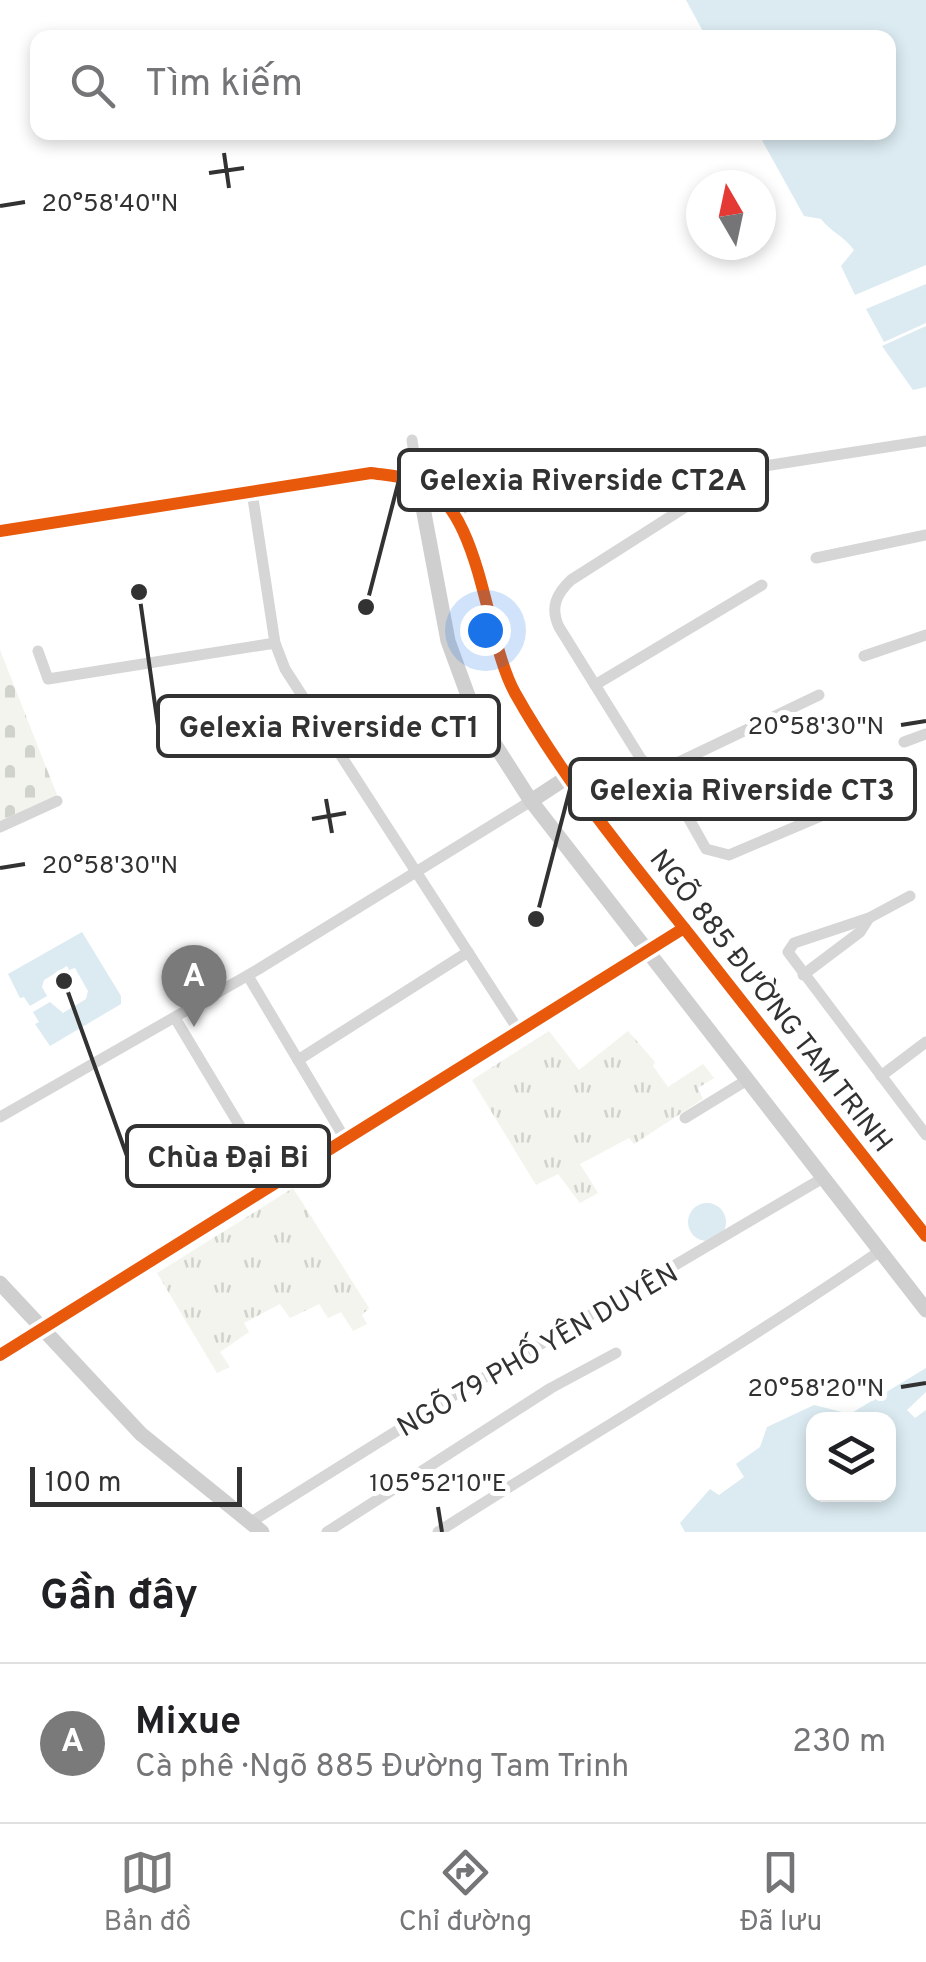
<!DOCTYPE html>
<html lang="vi">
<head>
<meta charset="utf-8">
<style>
  :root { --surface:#fff; --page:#f2f2f2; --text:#202124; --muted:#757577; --line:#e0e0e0; --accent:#7a7a7a }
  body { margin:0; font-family:Overpass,sans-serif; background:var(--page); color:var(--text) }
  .controls { position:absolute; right:30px; bottom:30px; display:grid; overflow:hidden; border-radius:20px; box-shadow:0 5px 15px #0003 }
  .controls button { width:90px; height:90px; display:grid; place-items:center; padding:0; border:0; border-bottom:2px solid var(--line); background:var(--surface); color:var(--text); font:50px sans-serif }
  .compass { position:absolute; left:686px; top:170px; width:90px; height:90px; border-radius:50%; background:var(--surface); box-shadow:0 5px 15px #0003; rotate:351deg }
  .scale { position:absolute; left:30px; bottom:25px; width:212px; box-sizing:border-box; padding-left:10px; border:5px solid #323232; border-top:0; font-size:28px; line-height:35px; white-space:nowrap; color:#323232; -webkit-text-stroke:8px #fff; paint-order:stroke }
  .you { position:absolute; left:485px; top:630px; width:35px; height:35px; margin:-25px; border:8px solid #fff; border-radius:50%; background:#1a73e8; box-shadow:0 0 0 15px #1a73e833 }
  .badge { display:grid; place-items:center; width:65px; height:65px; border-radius:50%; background:var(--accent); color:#fff; font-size:32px; font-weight:700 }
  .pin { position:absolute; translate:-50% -82px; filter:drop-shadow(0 2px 5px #0008) }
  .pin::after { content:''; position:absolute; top:52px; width:35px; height:30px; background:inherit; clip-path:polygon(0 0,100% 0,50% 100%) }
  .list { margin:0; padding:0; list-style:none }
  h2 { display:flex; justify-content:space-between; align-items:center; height:130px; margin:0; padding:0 40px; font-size:42px }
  h2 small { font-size:32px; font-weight:400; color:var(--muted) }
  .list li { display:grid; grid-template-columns:65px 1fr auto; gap:30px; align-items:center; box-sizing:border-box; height:160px; padding:0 40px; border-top:2px solid var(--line) }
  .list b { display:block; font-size:38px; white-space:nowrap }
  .list p { margin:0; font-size:32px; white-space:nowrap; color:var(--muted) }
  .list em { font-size:32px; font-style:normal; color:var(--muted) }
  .icon { flex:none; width:55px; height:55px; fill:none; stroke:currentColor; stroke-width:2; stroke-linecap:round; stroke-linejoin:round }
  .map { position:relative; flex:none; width:926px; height:1532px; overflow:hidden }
  .search { position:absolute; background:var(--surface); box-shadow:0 5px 15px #0003; left:30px; right:30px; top:30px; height:110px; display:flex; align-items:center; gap:25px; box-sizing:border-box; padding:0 35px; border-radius:20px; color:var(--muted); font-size:38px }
  .sheet { height:290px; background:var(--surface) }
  nav { display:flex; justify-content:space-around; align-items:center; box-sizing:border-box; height:140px; border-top:2px solid var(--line); background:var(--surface); font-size:28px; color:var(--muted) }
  nav a { display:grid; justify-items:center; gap:5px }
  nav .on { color:var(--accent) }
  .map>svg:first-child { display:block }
  .grass { fill:url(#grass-tufts) }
  .cemetery { fill:url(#cemetery-stones) }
  .water { fill:#dbebf1; fill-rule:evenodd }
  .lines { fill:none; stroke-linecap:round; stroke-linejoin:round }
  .street { stroke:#d6d6d6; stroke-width:11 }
  .secondary { stroke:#cfcfcf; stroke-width:15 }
  .cycleway-casing { stroke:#fff; stroke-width:19 }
  .cycleway { stroke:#e8590c; stroke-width:12 }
  .ticks { fill:none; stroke:#323232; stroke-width:4 }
  .labels { text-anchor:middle; stroke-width:10; stroke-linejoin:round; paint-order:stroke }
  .street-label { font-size:28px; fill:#323232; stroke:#fff }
  .ticks-label { font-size:25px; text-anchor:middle; fill:#323232; stroke:#fff; stroke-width:10; stroke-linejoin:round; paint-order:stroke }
  .leader { fill:none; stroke:#323232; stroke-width:4 }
  .callout-dot { fill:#323232; stroke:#fff; stroke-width:4 }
  .callout { fill:#fff; stroke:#323232; stroke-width:4 }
  .callout-label { font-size:30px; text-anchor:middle; font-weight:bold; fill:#323232 }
</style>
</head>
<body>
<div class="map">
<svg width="926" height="1532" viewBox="0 0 926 1532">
  <defs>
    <pattern id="grass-tufts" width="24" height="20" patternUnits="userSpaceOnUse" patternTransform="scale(2.5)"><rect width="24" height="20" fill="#f2f4ed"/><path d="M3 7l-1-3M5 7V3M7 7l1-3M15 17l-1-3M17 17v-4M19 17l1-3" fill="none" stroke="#d0d2cc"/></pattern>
    <pattern id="cemetery-stones" width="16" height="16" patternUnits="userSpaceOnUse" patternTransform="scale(2.5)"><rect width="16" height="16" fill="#f2f4ed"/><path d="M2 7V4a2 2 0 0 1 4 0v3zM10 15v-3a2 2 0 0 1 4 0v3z" fill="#d0d2cc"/></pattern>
  </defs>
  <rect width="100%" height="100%" fill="#fff"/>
  <g class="grass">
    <path d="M549,1031L579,1070L628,1031L655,1062L653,1066L668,1087L703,1064L714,1078L698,1088L703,1099L634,1144L629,1138L580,1164L598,1193L580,1203L558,1174L536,1185L472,1080Z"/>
    <path d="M293,1188L369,1308L362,1315L367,1324L353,1331L341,1312L328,1318L319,1304L290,1318L280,1304L244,1323L249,1332L220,1352L230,1367L217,1373L157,1273Z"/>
  </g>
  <path class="cemetery" d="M0,650L57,795L0,821Z"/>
  <g class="water">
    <path d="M686,0H926V265L855,295L841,266L854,250C844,236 832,233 821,219L804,216L758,133L888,132V38L706,37Z"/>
    <path d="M926,284V323L884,342L866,309Z"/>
    <path d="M926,326V387L913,390L882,346Z"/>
    <path d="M82,932L121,996V1004L50,1046L35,1024L39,1022L33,1012L50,1002L63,1013L86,999L88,991L75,968L69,970L67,966L44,980L42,987L47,996L30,1006L24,997L20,998L8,974Z"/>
    <circle cx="707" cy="1222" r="19"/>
    <path d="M926,1368V1392L907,1410L915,1418L926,1410V1532H685L680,1523L710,1489L719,1495L744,1477L736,1464L760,1447L767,1427L814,1405L850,1414ZM814,1420H888V1494H814Z"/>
  </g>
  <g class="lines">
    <g class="street">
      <path d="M412,440L418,481"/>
      <path d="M252,492L275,643L285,669L519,1031"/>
      <path d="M455,513L487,494"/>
      <path d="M816,558L926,535"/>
      <path d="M38,651L48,679L275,643"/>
      <path d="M864,656L926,635"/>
      <path d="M595,685L762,585"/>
      <path d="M904,742L926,734"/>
      <path d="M658,772L819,695"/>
      <path d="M868,796L729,855L706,849L667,780L641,759L559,627C550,608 556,594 571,580L745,469L926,441"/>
      <path d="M0,827L57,801"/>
      <path d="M910,896L869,918L794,943L788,952L926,1135"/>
      <path d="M803,975L860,932L869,918"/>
      <path d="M248,976L345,1139"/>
      <path d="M175,1018L274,1183"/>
      <path d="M298,1060L468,952"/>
      <path d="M881,1076L926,1042"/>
      <path d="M0,1117L257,970L531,801"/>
      <path d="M685,1118L747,1080"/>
      <path d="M0,1355L648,952"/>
      <path d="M251,1522L451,1397L823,1178"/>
      <path d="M327,1532L551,1388L616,1353"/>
      <path d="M438,1532C585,1438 736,1350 880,1251"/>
    </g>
    <g class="secondary">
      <path d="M418,481L448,641L474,712L531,801L926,1310"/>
      <path d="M0,531L371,473C385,475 402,476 415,481C483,503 483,635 515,693C565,782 629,859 692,938C770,1038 848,1137 926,1236"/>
      <path d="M531,801L566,778"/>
      <path d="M648,952L684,928"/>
      <path d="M0,1283L141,1434L262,1532"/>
    </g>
    <g class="cycleway-casing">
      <g id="cycleway">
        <path d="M0,531L371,473C385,475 402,476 415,481C483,503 483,635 515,693C565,782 629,859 692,938C770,1038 848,1137 926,1236"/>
        <path d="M0,1355L684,928"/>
      </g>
    </g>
    <use href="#cycleway" class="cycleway"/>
  </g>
  <path class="ticks" d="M224,153L229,188M209,173L244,168M0,206L25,202M901,725L926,721M326,799L332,833M312,819L346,813M0,868L25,864M901,1387L926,1383M438,1507L442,1532"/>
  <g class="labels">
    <g class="street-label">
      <text transform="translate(772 1000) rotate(52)" y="10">NGÕ 885 ĐƯỜNG TAM TRINH</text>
      <text transform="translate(537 1349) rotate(-30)" y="10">NGÕ 79 PHỐ YÊN DUYÊN</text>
    </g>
  </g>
  <g class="ticks-label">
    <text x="110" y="211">20°58'40"N</text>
    <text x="816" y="734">20°58'30"N</text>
    <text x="110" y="873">20°58'30"N</text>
    <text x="816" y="1396">20°58'20"N</text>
    <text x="438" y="1491">105°52'10"E</text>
  </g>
  <path class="leader" d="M366 607L399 480M139 592L158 726M536 919L570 789M64 981L127 1156"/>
  <g class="callout-dot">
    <circle cx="366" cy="607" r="10"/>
    <circle cx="139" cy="592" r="10"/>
    <circle cx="536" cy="919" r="10"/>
    <circle cx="64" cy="981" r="10"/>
  </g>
  <g class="callout">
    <rect x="399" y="450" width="368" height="60" rx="10"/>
    <rect x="158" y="696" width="341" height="60" rx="10"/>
    <rect x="570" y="759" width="345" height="60" rx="10"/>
    <rect x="127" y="1126" width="202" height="60" rx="10"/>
  </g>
  <g class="callout-label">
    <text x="583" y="490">Gelexia Riverside CT2A</text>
    <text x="329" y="737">Gelexia Riverside CT1</text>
    <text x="742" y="800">Gelexia Riverside CT3</text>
    <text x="228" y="1167">Chùa Đại Bi</text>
  </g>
</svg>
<div class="controls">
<button><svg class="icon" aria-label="layers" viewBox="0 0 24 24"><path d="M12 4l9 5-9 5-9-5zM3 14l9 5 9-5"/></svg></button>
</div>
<svg class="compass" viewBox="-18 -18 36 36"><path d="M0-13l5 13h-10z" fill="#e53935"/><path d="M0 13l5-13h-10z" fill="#757577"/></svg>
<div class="scale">100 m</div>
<div class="you"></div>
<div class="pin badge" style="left:194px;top:1027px">A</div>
<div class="search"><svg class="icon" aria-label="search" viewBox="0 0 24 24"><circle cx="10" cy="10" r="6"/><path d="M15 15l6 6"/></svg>Tìm kiếm</div>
</div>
<section class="sheet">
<h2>Gần đây<small></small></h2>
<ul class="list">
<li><span class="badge">A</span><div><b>Mixue</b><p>Cà phê · Ngõ 885 Đường Tam Trinh</p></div><em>230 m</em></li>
</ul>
</section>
<nav>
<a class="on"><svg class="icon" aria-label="map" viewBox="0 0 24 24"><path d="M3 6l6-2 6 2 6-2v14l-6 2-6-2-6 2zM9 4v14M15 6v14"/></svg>Bản đồ</a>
<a><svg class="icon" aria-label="directions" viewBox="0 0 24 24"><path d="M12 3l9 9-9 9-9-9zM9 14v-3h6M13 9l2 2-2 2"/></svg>Chỉ đường</a>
<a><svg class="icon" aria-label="saved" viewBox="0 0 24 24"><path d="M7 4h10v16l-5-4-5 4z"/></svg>Đã lưu</a>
</nav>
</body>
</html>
